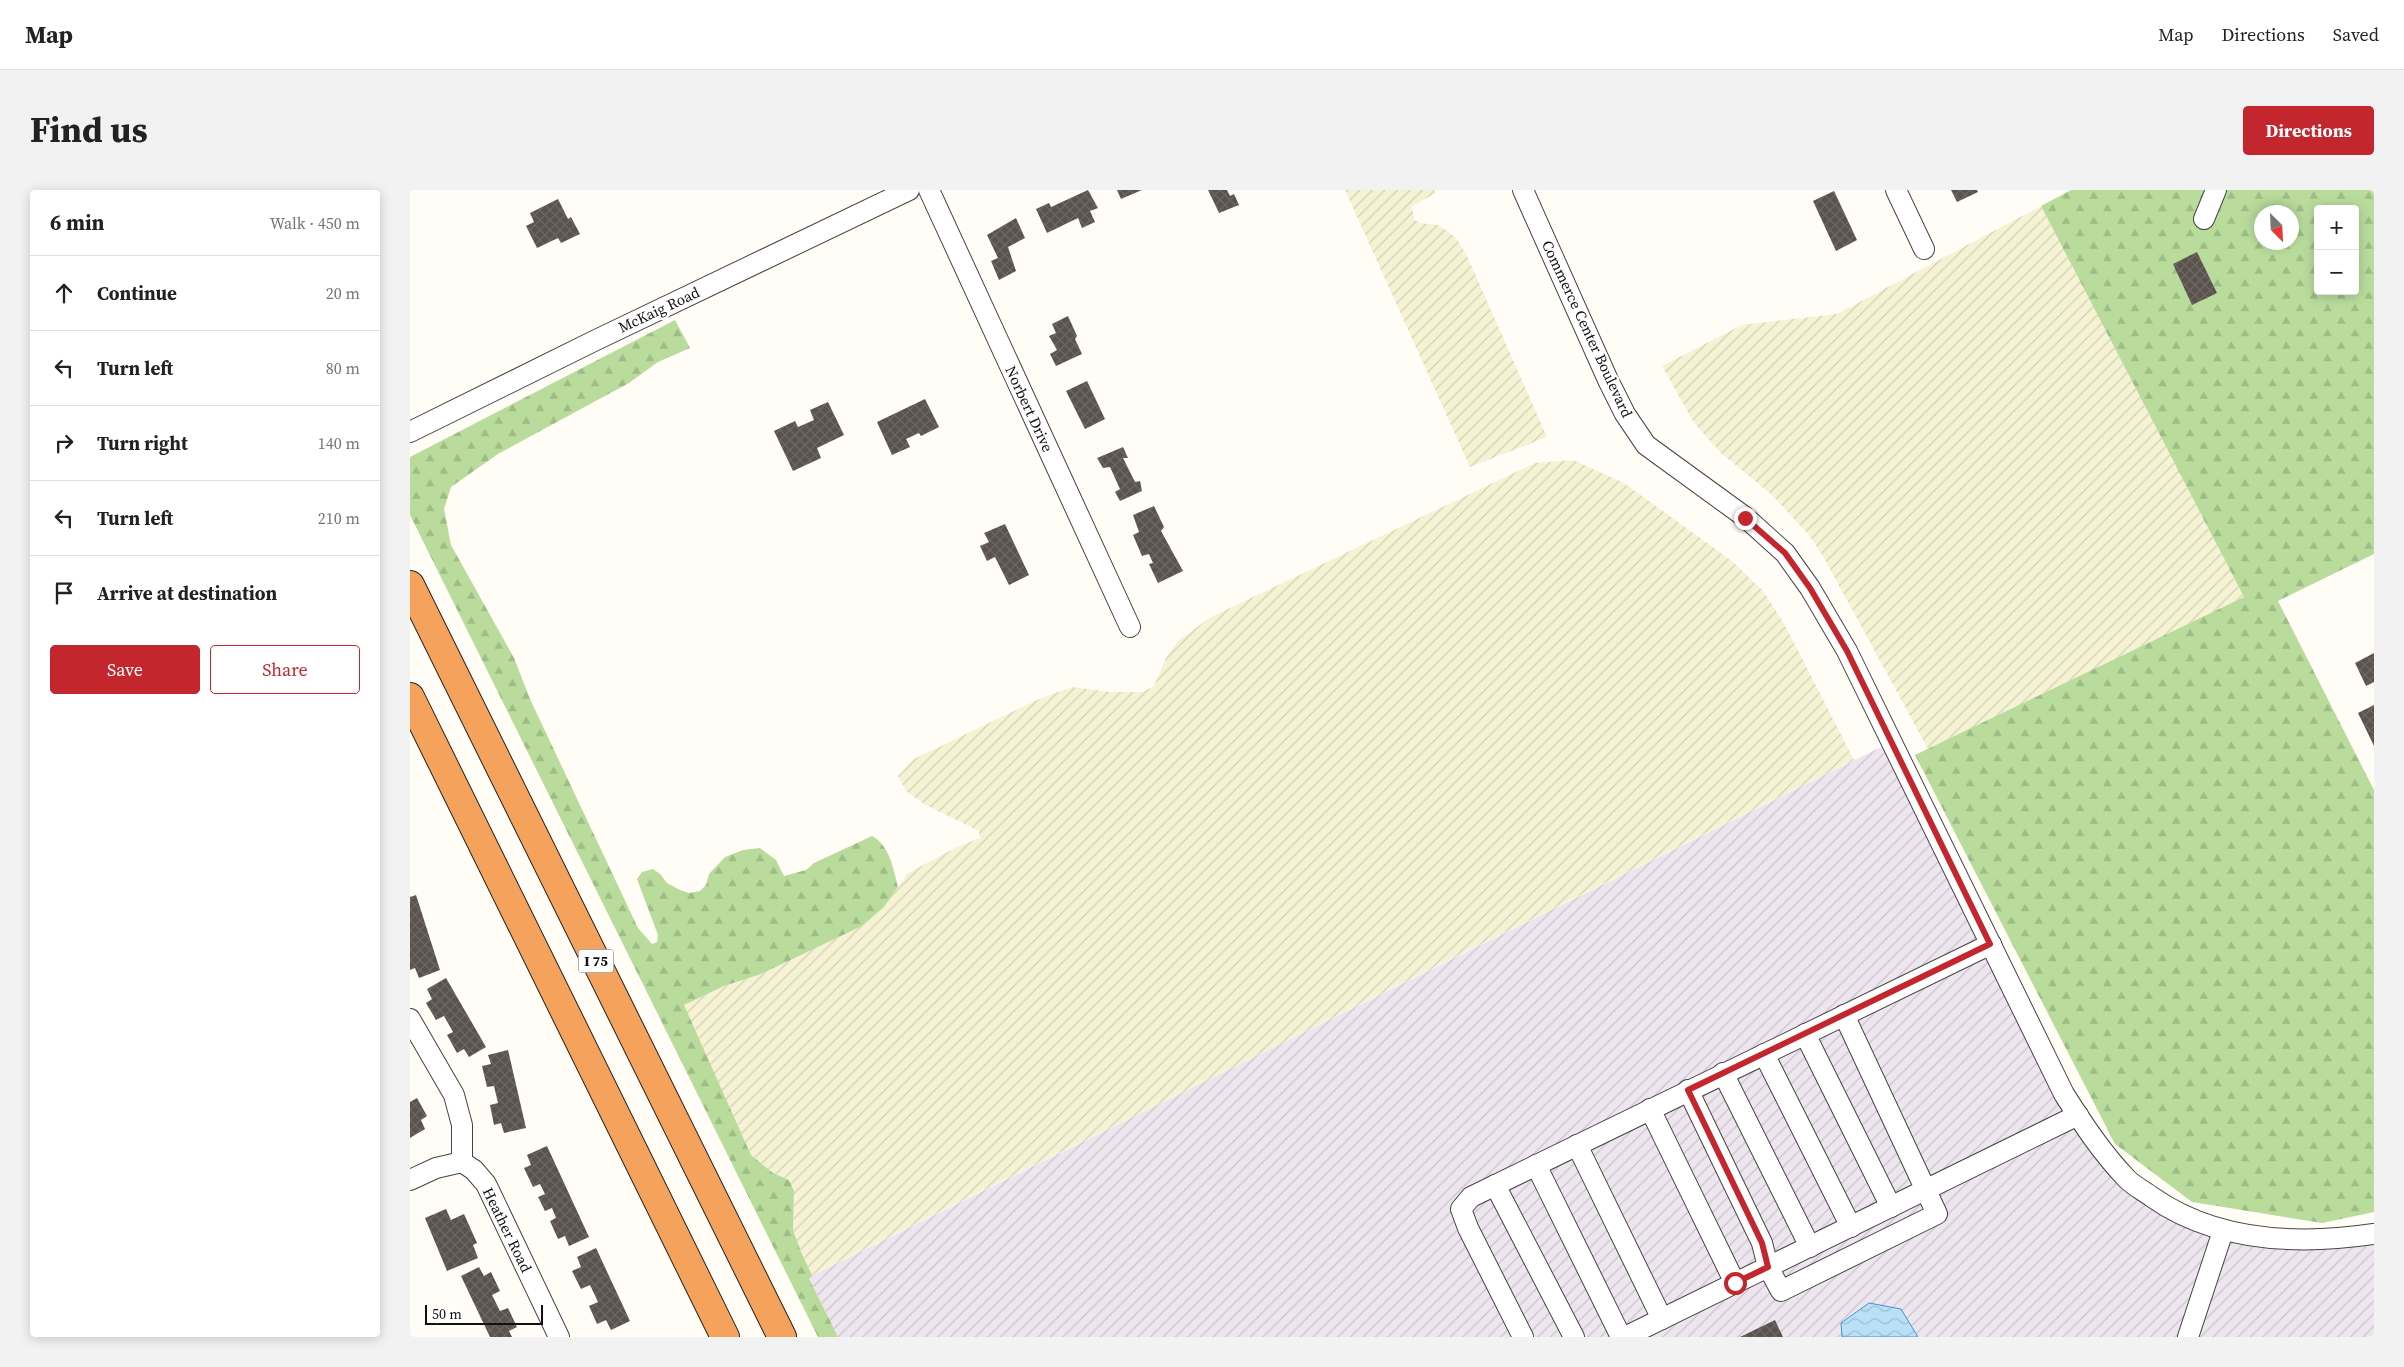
<!DOCTYPE html>
<html lang="en">
<head>
<meta charset="utf-8">
<style>
  :root { --surface:#fff; --page:#f2f2f2; --text:#222; --muted:#767676; --line:#e0e0e0; --accent:#c4262e }
  body { margin:0; font-family:"Source Serif 4",serif; background:var(--page); color:var(--text) }
  .controls { position:absolute; right:15px; top:15px; display:grid; overflow:hidden; border-radius:5px; box-shadow:0 2px 12px #0003 }
  .controls button { width:45px; height:45px; display:grid; place-items:center; padding:0; border:0; border-bottom:1px solid var(--line); background:var(--surface); color:var(--text); font:25px sans-serif }
  .compass { position:absolute; left:1844px; top:15px; width:45px; height:45px; border-radius:50%; background:var(--surface); box-shadow:0 2px 12px #0003; rotate:156deg }
  .scale { position:absolute; left:15px; bottom:12px; width:118px; box-sizing:border-box; padding-left:5px; border:2px solid #111; border-top:0; font-size:14px; line-height:18px; white-space:nowrap; color:#111; -webkit-text-stroke:4px #fff; paint-order:stroke }
  .stop { position:absolute; width:15px; height:15px; margin:-11px; border:4px solid #c4262e; border-radius:50%; background:#fff }
  .stop.end { background:#c4262e; border-color:#fff; box-shadow:0 1px 5px #0008 }
  .list { margin:0; padding:0; list-style:none }
  h2 { display:flex; justify-content:space-between; align-items:center; height:65px; margin:0; padding:0 20px; font-size:21px }
  h2 small { font-size:16px; font-weight:400; color:var(--muted) }
  .list li { display:grid; grid-template-columns:32px 1fr auto; gap:15px; align-items:center; box-sizing:border-box; height:75px; padding:0 20px; border-top:1px solid var(--line) }
  .list b { display:block; font-size:19px; white-space:nowrap }
  .list em { font-size:16px; font-style:normal; color:var(--muted) }
  .actions { display:flex; gap:10px; padding:15px 20px }
  .actions a { flex:1; padding:11px 0; border:1px solid var(--accent); border-radius:5px; text-align:center; font-size:18px; color:var(--accent) }
  .actions .main { background:var(--accent); color:#fff }
  .icon { flex:none; width:28px; height:28px; fill:none; stroke:currentColor; stroke-width:2; stroke-linecap:round; stroke-linejoin:round }
  .map { position:relative; flex:none; width:1964px; height:1147px; overflow:hidden; border-radius:5px }
  header { display:flex; align-items:center; gap:30px; box-sizing:border-box; height:70px; padding:0 25px; background:var(--surface); border-bottom:1px solid var(--line) }
  header strong { font-size:24px }
  nav { display:flex; gap:28px; margin-inline-start:auto; font-size:18px }
  .intro { display:flex; align-items:center; justify-content:space-between; box-sizing:border-box; height:120px; padding:0 30px }
  h1 { margin:0; font-size:35px }
  .button { padding:12px 22px; border-radius:5px; background:var(--accent); color:#fff; font-size:18px; font-weight:700 }
  main { display:flex; gap:30px; padding:0 30px }
  aside { flex:1; background:var(--surface); border-radius:5px; box-shadow:0 2px 12px #0003 }
  .map>svg:first-child { display:block }
  .industrial { fill:url(#industrial-furrows) }
  .farmland { fill:url(#farmland-furrows) }
  .forest { fill:url(#forest-firs); fill-rule:evenodd }
  .water { fill:url(#water-waves); stroke:#3f96cf }
  .building { fill:url(#building-cross-hatch) }
  .lines { fill:none; stroke-linecap:round; stroke-linejoin:round }
  .minor-casing { stroke:#444; stroke-width:22 }
  .highway-casing { stroke:#222; stroke-width:30 }
  .minor { stroke:#fff; stroke-width:20 }
  .highway { stroke:#f5a25d; stroke-width:28 }
  .route { stroke:#c4262e; stroke-width:6 }
  .labels { text-anchor:middle; stroke-width:5; stroke-linejoin:round; paint-order:stroke }
  .shield { fill:#fff; stroke:#585858; stroke-width:1 }
  .shield-label { font-size:14px; font-weight:bold; fill:#111 }
  .street-label { font-size:15px; fill:#111; stroke:#fff }
</style>
</head>
<body>
<header>
<strong>Map</strong>
<nav><a>Map</a><a>Directions</a><a>Saved</a></nav>
</header>
<div class="intro"><h1>Find us</h1><a class="button">Directions</a></div>
<main>
<aside>
<h2>6 min<small>Walk · 450 m</small></h2>
<ul class="list">
<li><svg class="icon" aria-label="ahead" viewBox="0 0 24 24"><path d="M12 20V5M6 11l6-6 6 6"/></svg><div><b>Continue</b></div><em>20 m</em></li>
<li><svg class="icon" aria-label="left" viewBox="0 0 24 24"><path d="M17 20v-9H6M10 6l-5 5 5 5"/></svg><div><b>Turn left</b></div><em>80 m</em></li>
<li><svg class="icon" aria-label="right" viewBox="0 0 24 24"><path d="M7 20v-9h11M14 6l5 5-5 5"/></svg><div><b>Turn right</b></div><em>140 m</em></li>
<li><svg class="icon" aria-label="left" viewBox="0 0 24 24"><path d="M17 20v-9H6M10 6l-5 5 5 5"/></svg><div><b>Turn left</b></div><em>210 m</em></li>
<li><svg class="icon" aria-label="arrive" viewBox="0 0 24 24"><path d="M6 21V4h12l-3 4 3 4H6"/></svg><div><b>Arrive at destination</b></div></li>
</ul>
<div class="actions"><a class="main">Save</a><a>Share</a></div>
</aside>
<div class="map">
<svg width="1964" height="1147" viewBox="0 0 1964 1147">
  <defs>
    <pattern id="industrial-furrows" width="10" height="10" patternUnits="userSpaceOnUse" patternTransform="scale(1.25)"><rect width="10" height="10" fill="#eee6ef"/><path d="M-1 1l2-2M0 10L10 0M9 11l2-2" fill="none" stroke="#cbc4cc"/></pattern>
    <pattern id="farmland-furrows" width="10" height="10" patternUnits="userSpaceOnUse" patternTransform="scale(1.25)"><rect width="10" height="10" fill="#f6f3d4"/><path d="M-1 1l2-2M0 10L10 0M9 11l2-2" fill="none" stroke="#d2cfb5"/></pattern>
    <pattern id="forest-firs" width="22" height="20" patternUnits="userSpaceOnUse" patternTransform="scale(1.25)"><rect width="22" height="20" fill="#b9dc9c"/><path d="M5 1l3.5 6h-7zM16 11l3.5 6h-7z" fill="#9ebc85"/></pattern>
    <pattern id="water-waves" width="16" height="10" patternUnits="userSpaceOnUse" patternTransform="scale(1.25)"><rect width="16" height="10" fill="#b9e0f7"/><path d="M0 5q4-4 8 0t8 0" fill="none" stroke="#9ebfd3"/></pattern>
    <pattern id="building-cross-hatch" width="8" height="8" patternUnits="userSpaceOnUse" patternTransform="scale(1.25)"><rect width="8" height="8" fill="#5a524d"/><path d="M0 0l8 8M0 8l8-8" fill="none" stroke="#6d6662"/></pattern>
  </defs>
  <rect width="100%" height="100%" fill="#fffdf5"/>
  <path class="industrial" d="M1481,552L1654,904L1719,990L1813,1041L1964,1044V1147H428L399,1087Z"/>
  <g class="farmland">
    <path d="M935,0H1024L1026,3L1002,16L1004,29L1010,33L1028,35L1036,40L1047,49L1057,66L1137,247L1060,277Z"/>
    <path d="M1631,16L1834,407L1518,559L1414,368L1399,345L1361,304L1311,263L1284,233L1252,176L1332,135L1427,124Z"/>
    <path d="M1163,270L1214,293L1322,371L1354,402L1377,439L1444,570L402,1085L391,1062L383,1040L384,1001L379,990L363,983L341,965L273,815L314,796L351,784L452,736L474,717L498,683L549,656L570,648L569,641L514,614L496,601L488,586L504,569L629,509L662,497L700,502H733L744,496L757,466L769,450L801,427L1125,273Z"/>
  </g>
  <g class="forest">
    <path d="M1661,0H1964V364L1868,411L1964,600V1022L1912,1033L1782,1012L1705,954L1505,565L1834,407L1631,16ZM1908,19H1945V101H1908ZM1852,22H1882V52H1852Z"/>
    <path d="M265,130L280,158L248,172L219,193L88,264L41,297L34,319L41,355L104,468L120,509L228,738L242,754L247,752L248,745L227,689L232,682L243,679L250,684L257,693L270,700L279,703L290,701L296,695L299,684L315,667L333,660L350,658L366,670L374,686L396,680L404,673L462,646C480,656 483,678 488,697L474,717L452,736L351,784L314,796L274,815L341,965L363,983L379,990L384,1001L383,1040L391,1062L402,1085L399,1088L428,1147H408L0,325V267Z"/>
  </g>
  <path class="water" d="M1459,1113L1491,1119L1508,1147H1432L1431,1133Z"/>
  <g class="building">
    <path d="M678,0L688,18L680,21L685,32L672,38L668,28L637,43L626,19L639,13L641,17Z"/>
    <path d="M707,0H732L711,9Z"/>
    <path d="M798,0H817L820,6L824,4L829,15L809,23Z"/>
    <path d="M1541,0H1567L1568,2L1547,12Z"/>
    <path d="M1424,1L1447,50L1426,61L1403,11Z"/>
    <path d="M148,9L158,29L161,27L170,44L151,53L148,48L127,58L116,36L124,32L120,23Z"/>
    <path d="M606,28L615,48L598,57L606,81L589,90L581,71L588,68L577,45Z"/>
    <path d="M1787,62L1807,103L1782,115L1763,74Z"/>
    <path d="M658,126L667,146L665,149L672,164L646,176L640,164L647,160L639,146L646,143L642,134Z"/>
    <path d="M677,191L695,229L675,239L656,201Z"/>
    <path d="M515,209L529,237L511,246L509,243L496,249L500,257L482,265L467,232Z"/>
    <path d="M418,212L434,245L407,258L411,268L383,281L364,241L385,231L388,237L404,230L400,220Z"/>
    <path d="M713,257L718,268H713L725,292L730,291L732,301L710,311L705,302L710,299L700,277L693,278L687,268Z"/>
    <path d="M744,316L754,337L751,341L773,381L748,393L739,374L743,373L739,364L732,366L723,345L729,342L723,325Z"/>
    <path d="M595,334L619,385L599,395L585,367L577,371L570,356L579,352L574,343Z"/>
    <path d="M1964,463V492L1956,496L1945,473Z"/>
    <path d="M1964,515V556L1948,523Z"/>
    <path d="M6,705L30,780L9,788L5,778L0,780V707Z"/>
    <path d="M36,788L76,857L59,867L54,859L47,863L37,845L43,842L34,826L26,830L16,813L22,809L17,799Z"/>
    <path d="M98,860L116,938L94,943L91,933L84,935L80,915L88,913L84,896L77,897L72,876L81,874L78,865Z"/>
    <path d="M7,908L17,926L11,930L15,939L0,948V912Z"/>
    <path d="M137,956L179,1047L159,1056L155,1046L148,1049L140,1031L146,1028L142,1018L135,1021L128,1007L135,1004L130,994L123,997L114,978L121,975L117,965Z"/>
    <path d="M36,1019L41,1030L54,1024L67,1053L63,1055L68,1068L37,1081L15,1028Z"/>
    <path d="M186,1058L220,1131L201,1140L196,1130L187,1134L179,1116L188,1112L180,1095L171,1099L162,1081L171,1077L167,1067Z"/>
    <path d="M69,1077L74,1086L81,1082L90,1101L82,1105L90,1121L98,1118L107,1137L99,1141L102,1147H80L51,1086Z"/>
    <path d="M1365,1130L1373,1147H1330Z"/>
  </g>
  <g class="lines">
    <g class="minor-casing">
      <g id="minor">
        <path d="M519,0L720,437"/>
        <path d="M1113,0L1198,190L1215,224L1236,255L1335,327L1375,363L1400,398L1437,461L1654,904C1673,934 1692,963 1717,989C1724,996 1734,1001 1742,1007C1806,1052 1889,1055 1964,1044"/>
        <path d="M1486,0L1514,59"/>
        <path d="M1794,29L1806,0"/>
        <path d="M0,242L184,151L499,0"/>
        <path d="M0,829L44,905L52,935V972"/>
        <path d="M1395,844L1481,1017"/>
        <path d="M1354,864L1441,1037"/>
        <path d="M1313,883L1400,1057"/>
        <path d="M1278,900L1352,1053L1358,1077L1371,1101L1527,1024L1434,825"/>
        <path d="M1240,919L1325,1093"/>
        <path d="M1167,955L1252,1129"/>
        <path d="M52,972L64,980L76,994L149,1147"/>
        <path d="M1126,975L1211,1147"/>
        <path d="M0,990L26,978L52,972"/>
        <path d="M1085,995L1164,1147"/>
        <path d="M1113,1147L1058,1038L1051,1019L1061,1007L1581,754"/>
        <path d="M1215,1147L1668,925"/>
        <path d="M1778,1147L1813,1041"/>
      </g>
    </g>
    <g class="highway-casing">
      <g id="highway">
        <path d="M0,395L372,1147"/>
        <path d="M0,507L315,1147"/>
      </g>
    </g>
    <use href="#minor" class="minor"/>
    <use href="#highway" class="highway"/>
  </g>
  <g class="lines">
    <path class="route" d="M1325,1093L1358,1077L1352,1053L1278,900L1580,754L1437,461L1400,398L1375,363L1335,328"/>
  </g>
  <g class="labels">
    <rect class="shield" x="168.5" y="759.5" width="35" height="23" rx="4"/>
    <g class="shield-label">
      <text x="186" y="776">I 75</text>
    </g>
    <g class="street-label">
      <text transform="translate(249 120) rotate(-25)" y="5">McKaig Road</text>
      <text transform="translate(1177 139) rotate(65)" y="5">Commerce Center Boulevard</text>
      <text transform="translate(619 219) rotate(65)" y="5">Norbert Drive</text>
      <text transform="translate(97 1040) rotate(64)" y="5">Heather Road</text>
    </g>
  </g>
</svg>
<div class="controls">
<button>+</button>
<button>−</button>
</div>
<svg class="compass" viewBox="-18 -18 36 36"><path d="M0-13l5 13h-10z" fill="#e53935"/><path d="M0 13l5-13h-10z" fill="#767676"/></svg>
<div class="scale">50 m</div>
<div class="stop" style="left:1325px;top:1093px"></div>
<div class="stop end" style="left:1335px;top:328px"></div>
</div>
</main>
</body>
</html>
